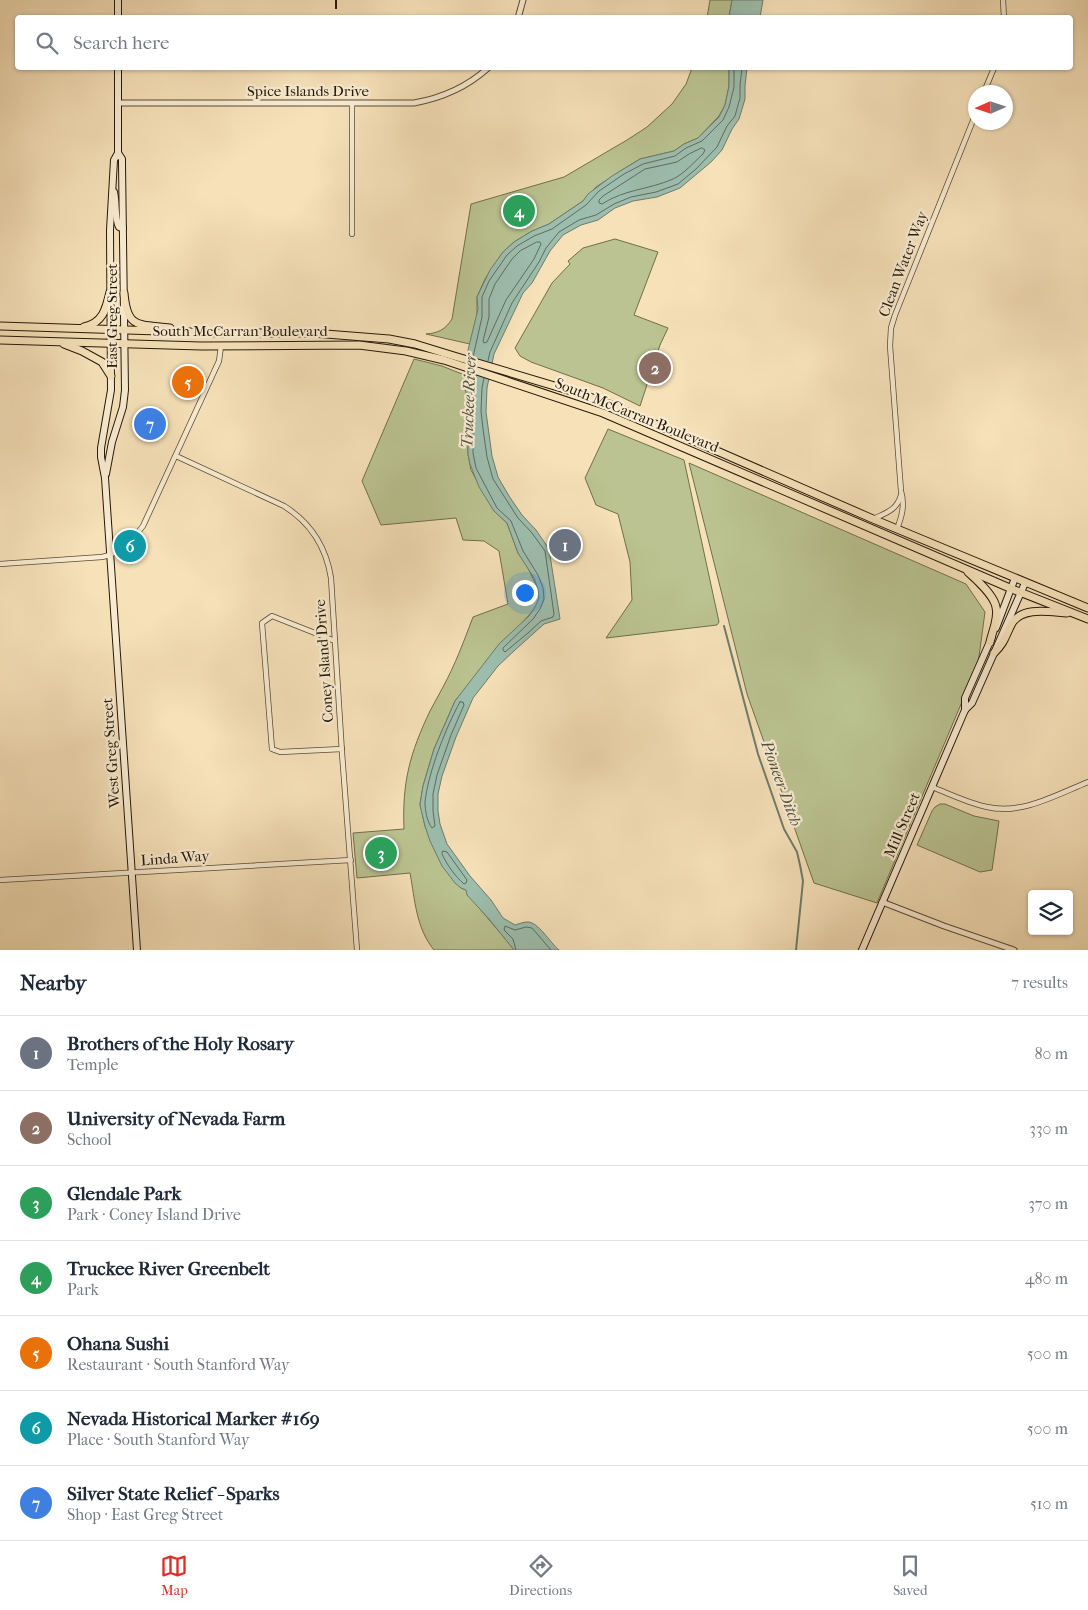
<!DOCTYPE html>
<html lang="en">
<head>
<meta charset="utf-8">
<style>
  :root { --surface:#fff; --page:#f2f2f3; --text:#1f2937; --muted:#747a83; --line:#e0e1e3; --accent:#d93025 }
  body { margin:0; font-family:"IM FELL French Canon",serif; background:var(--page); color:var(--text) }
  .controls { position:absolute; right:15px; bottom:15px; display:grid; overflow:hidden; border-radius:5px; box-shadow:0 1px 4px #0004 }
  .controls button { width:45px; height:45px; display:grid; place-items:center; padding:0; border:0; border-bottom:1px solid var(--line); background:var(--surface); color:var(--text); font:25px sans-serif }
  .compass { position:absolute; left:968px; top:85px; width:45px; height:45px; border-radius:50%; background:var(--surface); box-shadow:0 1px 4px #0004; rotate:267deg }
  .you { position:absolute; left:524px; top:592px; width:18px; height:18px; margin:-12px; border:4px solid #fff; border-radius:50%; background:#1a73e8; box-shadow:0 0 0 8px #1a73e833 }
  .badge { display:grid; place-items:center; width:32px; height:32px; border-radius:50%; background:var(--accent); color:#fff; font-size:16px; font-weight:700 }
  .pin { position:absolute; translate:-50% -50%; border:2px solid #fff; box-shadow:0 1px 5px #0006 }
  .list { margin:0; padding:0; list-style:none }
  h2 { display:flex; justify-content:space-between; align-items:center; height:65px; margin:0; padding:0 20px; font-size:21px }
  h2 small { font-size:16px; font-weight:400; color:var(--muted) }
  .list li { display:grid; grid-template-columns:32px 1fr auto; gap:15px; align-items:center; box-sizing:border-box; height:75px; padding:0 20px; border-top:1px solid var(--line) }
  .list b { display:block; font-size:19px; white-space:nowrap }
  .list p { margin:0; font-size:16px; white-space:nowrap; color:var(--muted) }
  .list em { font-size:16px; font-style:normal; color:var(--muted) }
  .icon { flex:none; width:28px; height:28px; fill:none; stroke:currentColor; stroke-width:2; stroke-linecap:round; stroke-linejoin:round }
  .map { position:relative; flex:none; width:1088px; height:950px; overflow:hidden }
  .search { position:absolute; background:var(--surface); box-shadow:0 1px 4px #0004; left:15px; right:15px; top:15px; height:55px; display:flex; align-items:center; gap:12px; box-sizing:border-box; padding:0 18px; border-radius:5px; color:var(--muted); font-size:19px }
  .sheet { height:590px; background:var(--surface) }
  nav { display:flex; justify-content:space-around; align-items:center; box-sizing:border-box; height:70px; border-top:1px solid var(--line); background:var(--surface); font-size:14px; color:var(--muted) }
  nav a { display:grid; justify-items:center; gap:2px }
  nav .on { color:var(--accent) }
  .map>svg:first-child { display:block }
  .green { fill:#bac391; stroke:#706e4d }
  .water { fill:#9dbeae; stroke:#6d7c6c }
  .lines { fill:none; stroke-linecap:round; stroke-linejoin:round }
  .shore { stroke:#616b5c; stroke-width:1 }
  .stream { stroke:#6d7c6c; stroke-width:2 }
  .minor-casing { stroke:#594a35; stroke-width:6 }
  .tertiary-casing { stroke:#594a35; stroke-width:7 }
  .secondary-casing { stroke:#251809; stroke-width:8 }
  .primary-casing { stroke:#251809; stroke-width:9 }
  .minor { stroke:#f9ecd2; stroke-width:4.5 }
  .tertiary { stroke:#f9ecd2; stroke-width:5 }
  .secondary { stroke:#f9ecd2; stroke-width:6 }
  .primary { stroke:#f6e1b9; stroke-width:7 }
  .rail { stroke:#251809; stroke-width:2; stroke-dasharray:9 9; stroke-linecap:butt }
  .labels { text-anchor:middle; stroke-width:4.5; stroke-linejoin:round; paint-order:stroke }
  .street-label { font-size:15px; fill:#251809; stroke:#f9ecd2 }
  .water-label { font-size:16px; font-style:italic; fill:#4f5243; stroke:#f9ecd2 }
</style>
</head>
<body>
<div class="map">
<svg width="1088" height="950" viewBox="0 0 1088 950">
  <rect width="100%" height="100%" fill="#f6e1b9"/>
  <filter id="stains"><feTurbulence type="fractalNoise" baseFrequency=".004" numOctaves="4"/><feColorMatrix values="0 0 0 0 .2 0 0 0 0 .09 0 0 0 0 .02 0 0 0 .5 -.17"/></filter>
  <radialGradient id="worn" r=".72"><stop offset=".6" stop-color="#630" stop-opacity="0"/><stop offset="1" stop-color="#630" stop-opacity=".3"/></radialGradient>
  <g class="green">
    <path d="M710,0H732L729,17L707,18Z"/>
    <path d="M692,68H729V86L725,105L719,116L698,138L684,144L674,151L640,159L622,170L596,187L583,201L549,224L532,231L514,242L503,252L485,279L477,297V316L470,344L426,334C438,333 445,330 452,319L471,204L564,177L627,140L647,127L672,104L686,84Z"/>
    <path d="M615,239L658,252L634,315L668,328L660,345L640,406L603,388L531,362L520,356L515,348L552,283L570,264L568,261L583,248Z"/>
    <path d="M414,359L442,366L467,376L465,389L468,395V454L471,470L494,511L507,523L518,553L526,564L538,589L539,598L536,607L530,614L485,664L455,701L434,749L423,786L420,804L425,826L438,857L461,888L466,890L480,909L508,942L514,950H434C416,928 415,900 410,873L357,878L353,833L404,829C402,782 410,753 430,711C434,703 439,695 443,687C455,665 464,641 473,617L508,604L499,551L484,541L463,540L456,518L381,525L362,481Z"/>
    <path d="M608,429L684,460L719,622L717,625L606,638L632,600L630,562L618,514L596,505L585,478Z"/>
    <path d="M689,463L966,584L985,612L978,664L877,903L814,883L747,694Z"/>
    <path d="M940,804H945L974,816L999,821L992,870L980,872L917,845L932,811L935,807Z"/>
  </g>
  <g class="water">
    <path d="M732,0H763L760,17H729Z"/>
    <path d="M729,68H747L745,86V99L739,119L732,129L722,150L711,162L680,188L657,197L633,201L615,208L598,220L581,225L563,235L550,251L532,283L523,293L494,354L487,388L486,412L492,456L498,477L509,496L522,515L536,530L549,549L560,619L544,624L515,650L498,666L473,698L456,737L442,776L438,794V811L440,824L447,844L470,876L491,900L503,918L515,925C519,924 523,922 527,922C538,921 550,943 559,950H514L489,919L467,895L466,890L461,888L455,883L442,866L430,841L425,826L420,805L423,786L434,749L455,701L499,644L529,616L535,607L539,598L538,589L534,578L518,553L507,523L494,511L479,487L470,464L468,454V399L465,389L468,350L478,309L477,297L490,270L503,252L514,242L532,231L549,224L583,201L588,194L612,176L640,159L674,151L684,144L698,138L719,117L725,105L729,86Z"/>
  </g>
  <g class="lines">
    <g class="shore">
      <path d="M702,148L705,150L703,154C694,162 684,174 673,179C648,190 625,189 602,204L599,203V200L603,196L645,169L677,162L689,154Z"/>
      <path d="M537,242H540L541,244L534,259L506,300L487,342L484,343L483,341L489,317V299L495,284L512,259L520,251Z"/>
      <path d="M473,357L482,317V297L489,281L507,255L517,246L534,236L552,229L586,205L599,191L624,174L643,164L675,156L686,148L702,141L723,120L729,107L734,87V68"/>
      <path d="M488,361L490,352L512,303L539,262L546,248L559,232L579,220L596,215L614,204L631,197L656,192L678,184L696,169L717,147L727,126L735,116L740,98V85L742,68"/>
      <path d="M472,374L471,389L473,399V453L476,468L497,508L511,521L523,551L538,575L543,588L544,599L540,609L533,619L503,648V650L505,652L528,633L541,621L553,617L554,614L545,551L532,533L518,518L493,479L487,457L483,429L481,411L482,388L484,378"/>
      <path d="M460,702H463L464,705L451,735L437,775L433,794V811L435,826L432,828C427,822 425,810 425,802C428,773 446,727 460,702Z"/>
      <path d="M443,851L447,852L467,880L466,883L464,884C455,876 447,865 442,854Z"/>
      <path d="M516,950L513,939L504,930L505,926L515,930L526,927L532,928L551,950"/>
    </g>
    <path class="stream" d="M724,626L758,754L784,829L797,852L800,865L803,881L796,950"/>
    <g class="minor-casing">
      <g id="minor">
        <path d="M1003,0L1004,18"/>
        <path d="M984,92L994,68"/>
        <path d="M352,234V104"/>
        <path d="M176,456L284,506C311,523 326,546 331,578L342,753L357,950"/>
        <path d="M873,519C886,513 897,510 901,495"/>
        <path d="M897,529C902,516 905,505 901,491L890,346L891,328L895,315L976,113"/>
        <path d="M0,564L102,557L110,555L124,546L131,541L143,526L219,361L221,346"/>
        <path d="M335,641L272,616L262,623L272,749L280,752L342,749"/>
        <path d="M932,787C950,794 968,803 987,807C1022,815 1056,795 1088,782"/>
        <path d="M0,880L351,860"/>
      </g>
    </g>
    <g class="tertiary-casing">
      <g id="tertiary">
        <path d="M518,18L523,0"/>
        <path d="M118,103H414C442,98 467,87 488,68"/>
        <path d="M882,902L944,926L1014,950"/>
      </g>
    </g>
    <g class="secondary-casing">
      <g id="secondary">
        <path d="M118,0V18"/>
        <path d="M118,153L114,160L110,230L111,390L101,448V457L105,478L137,950"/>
        <path d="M114,192C117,204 114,217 119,227L123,228"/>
        <path d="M106,474L112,442L123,407L125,390L122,164V159L118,153V68"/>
        <path d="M996,628L1015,578"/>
        <path d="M965,710V698L992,637"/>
        <path d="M862,950L965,710L972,703L1025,583"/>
      </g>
    </g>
    <g class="primary-casing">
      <g id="primary">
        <path d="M124,293C127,329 138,324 170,328"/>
        <path d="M0,326L222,333H313L389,339L415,344L454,356L578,393L607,403L873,519L1088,608"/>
        <path d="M84,327C103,323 106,309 110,292"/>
        <path d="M0,340L201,346L359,345L406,351L444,360L603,413L1012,589L1088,619"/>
        <path d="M64,344L82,351L102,362L111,376"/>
        <path d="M968,572C976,579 994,596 996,607C999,618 992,632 990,642"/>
        <path d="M994,653C1006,641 1005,636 1012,623C1023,606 1050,612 1067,613"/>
      </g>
    </g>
    <use href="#minor" class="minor"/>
    <use href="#tertiary" class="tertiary"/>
    <use href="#secondary" class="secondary"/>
    <use href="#primary" class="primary"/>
    <path class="rail" d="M336,0V18"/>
  </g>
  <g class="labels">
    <g class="street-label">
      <text x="308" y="96">Spice Islands Drive</text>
      <text transform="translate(903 264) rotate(-69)" y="5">Clean Water Way</text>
      <text transform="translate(112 316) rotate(-90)" y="5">East Greg Street</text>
      <text x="240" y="336">South McCarran Boulevard</text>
      <text transform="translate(637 415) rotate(22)" y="5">South McCarran Boulevard</text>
      <text transform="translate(324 661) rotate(-94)" y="5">Coney Island Drive</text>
      <text transform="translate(111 753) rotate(-94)" y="5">West Greg Street</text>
      <text transform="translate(902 825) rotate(-67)" y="5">Mill Street</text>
      <text transform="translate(175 858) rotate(-4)" y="5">Linda Way</text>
    </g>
    <g class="water-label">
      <text transform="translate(468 401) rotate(-88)" y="6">Truckee River</text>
      <text transform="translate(782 783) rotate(70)" y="6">Pioneer Ditch</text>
    </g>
  </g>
  <rect width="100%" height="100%" filter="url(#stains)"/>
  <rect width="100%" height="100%" fill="url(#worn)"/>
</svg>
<div class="controls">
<button><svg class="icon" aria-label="layers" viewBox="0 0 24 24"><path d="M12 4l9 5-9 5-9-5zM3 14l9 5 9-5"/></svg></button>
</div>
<svg class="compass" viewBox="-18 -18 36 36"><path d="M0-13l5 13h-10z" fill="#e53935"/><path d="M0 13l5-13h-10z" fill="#747a83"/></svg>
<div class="you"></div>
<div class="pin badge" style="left:565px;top:545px;background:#6b7280">1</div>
<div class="pin badge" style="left:655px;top:368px;background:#8d6e63">2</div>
<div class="pin badge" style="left:381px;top:853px;background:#2e9e5b">3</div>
<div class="pin badge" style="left:519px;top:211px;background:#2e9e5b">4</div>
<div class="pin badge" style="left:188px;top:382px;background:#e8710a">5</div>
<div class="pin badge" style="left:130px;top:546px;background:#0f9aa8">6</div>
<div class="pin badge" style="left:150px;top:424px;background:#3f7fe0">7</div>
<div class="search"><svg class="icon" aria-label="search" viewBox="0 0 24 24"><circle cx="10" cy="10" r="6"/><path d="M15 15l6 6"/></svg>Search here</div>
</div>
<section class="sheet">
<h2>Nearby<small>7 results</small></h2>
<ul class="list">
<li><span class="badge" style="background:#6b7280">1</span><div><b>Brothers of the Holy Rosary</b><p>Temple</p></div><em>80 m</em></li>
<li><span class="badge" style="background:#8d6e63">2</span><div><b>University of Nevada Farm</b><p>School</p></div><em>330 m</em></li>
<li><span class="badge" style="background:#2e9e5b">3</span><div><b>Glendale Park</b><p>Park · Coney Island Drive</p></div><em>370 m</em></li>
<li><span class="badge" style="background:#2e9e5b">4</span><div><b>Truckee River Greenbelt</b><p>Park</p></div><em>480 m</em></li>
<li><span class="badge" style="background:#e8710a">5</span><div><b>Ohana Sushi</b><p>Restaurant · South Stanford Way</p></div><em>500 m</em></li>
<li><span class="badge" style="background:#0f9aa8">6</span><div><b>Nevada Historical Marker #169</b><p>Place · South Stanford Way</p></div><em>500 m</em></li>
<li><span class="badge" style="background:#3f7fe0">7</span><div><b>Silver State Relief - Sparks</b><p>Shop · East Greg Street</p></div><em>510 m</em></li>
</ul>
</section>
<nav>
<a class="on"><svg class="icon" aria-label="map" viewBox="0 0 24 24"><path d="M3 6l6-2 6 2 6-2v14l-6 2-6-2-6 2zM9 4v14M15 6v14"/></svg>Map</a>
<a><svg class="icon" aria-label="directions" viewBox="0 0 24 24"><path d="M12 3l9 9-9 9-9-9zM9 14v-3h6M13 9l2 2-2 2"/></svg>Directions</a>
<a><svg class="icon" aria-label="saved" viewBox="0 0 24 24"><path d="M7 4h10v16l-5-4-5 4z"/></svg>Saved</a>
</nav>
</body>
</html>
